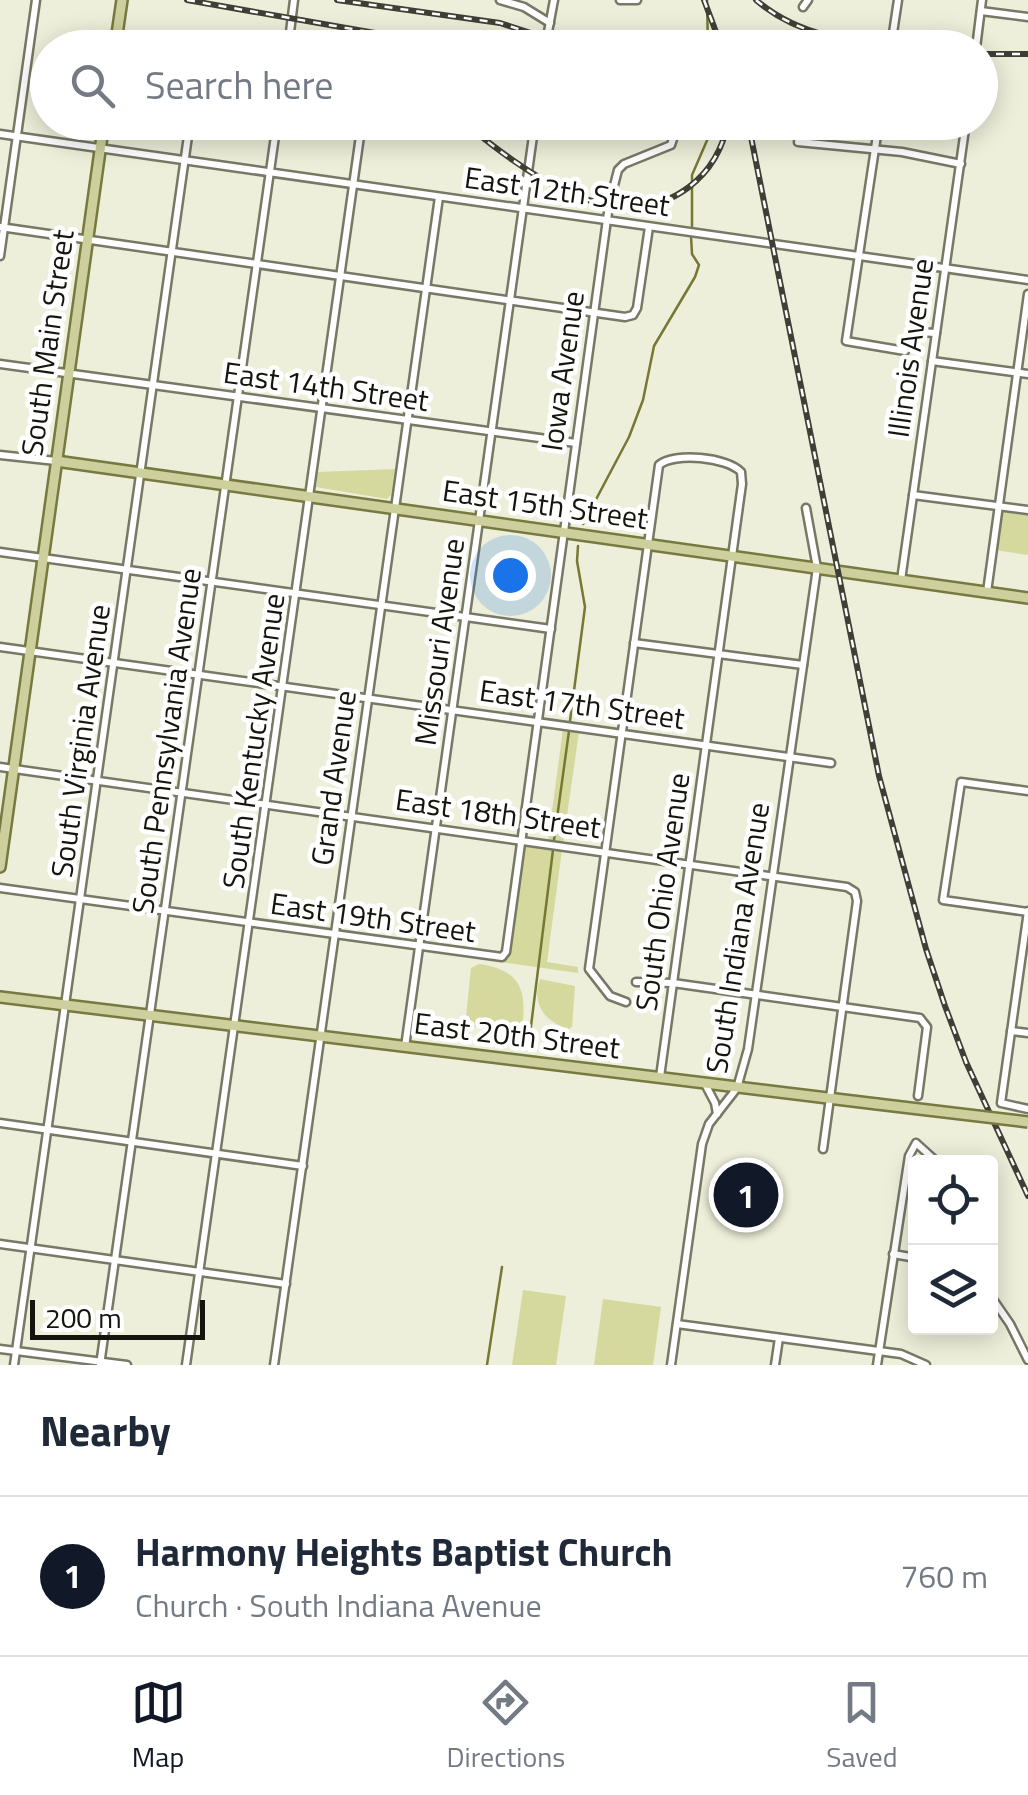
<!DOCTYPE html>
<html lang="en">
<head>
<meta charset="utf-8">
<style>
  :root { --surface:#fff; --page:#f6f6f7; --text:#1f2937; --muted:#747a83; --line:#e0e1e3; --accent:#111827 }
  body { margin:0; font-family:"Titillium Web",sans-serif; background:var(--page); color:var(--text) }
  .controls { position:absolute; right:30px; bottom:30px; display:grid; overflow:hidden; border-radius:10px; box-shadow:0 5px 25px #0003 }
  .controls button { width:90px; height:90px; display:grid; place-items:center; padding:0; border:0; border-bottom:2px solid var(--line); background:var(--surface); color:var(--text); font:50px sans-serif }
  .scale { position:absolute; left:30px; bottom:25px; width:175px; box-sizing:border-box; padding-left:10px; border:5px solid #15150e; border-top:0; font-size:28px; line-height:35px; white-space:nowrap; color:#15150e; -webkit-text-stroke:8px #fff; paint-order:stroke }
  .you { position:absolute; left:510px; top:575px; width:35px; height:35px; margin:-25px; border:8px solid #fff; border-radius:50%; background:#1a73e8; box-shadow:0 0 0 15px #1a73e833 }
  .badge { display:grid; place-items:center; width:65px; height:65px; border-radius:50%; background:var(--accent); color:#fff; font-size:32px; font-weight:700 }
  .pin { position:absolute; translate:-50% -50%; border:5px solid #fff; box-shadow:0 2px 10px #0006 }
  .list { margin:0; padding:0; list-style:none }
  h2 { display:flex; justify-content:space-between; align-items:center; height:130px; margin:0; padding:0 40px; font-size:42px }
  h2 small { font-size:32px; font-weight:400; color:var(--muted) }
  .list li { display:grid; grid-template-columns:65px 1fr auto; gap:30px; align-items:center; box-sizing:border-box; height:160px; padding:0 40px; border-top:2px solid var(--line) }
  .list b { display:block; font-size:38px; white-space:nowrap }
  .list p { margin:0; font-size:32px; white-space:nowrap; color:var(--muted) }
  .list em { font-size:32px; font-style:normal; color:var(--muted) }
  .icon { flex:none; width:55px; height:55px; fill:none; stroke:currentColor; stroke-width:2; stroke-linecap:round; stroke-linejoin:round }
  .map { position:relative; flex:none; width:1028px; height:1365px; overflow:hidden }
  .search { position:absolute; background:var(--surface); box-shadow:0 5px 25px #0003; left:30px; right:30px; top:30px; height:110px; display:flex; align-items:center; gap:25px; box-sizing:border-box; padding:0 35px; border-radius:55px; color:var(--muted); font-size:38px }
  .sheet { height:290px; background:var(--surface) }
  nav { display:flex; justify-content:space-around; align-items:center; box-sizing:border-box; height:140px; border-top:2px solid var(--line); background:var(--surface); font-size:28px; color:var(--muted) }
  nav a { display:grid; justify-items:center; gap:5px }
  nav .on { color:var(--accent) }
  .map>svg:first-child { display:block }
  .green { fill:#d5d99d }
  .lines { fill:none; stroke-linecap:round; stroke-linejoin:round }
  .stream { stroke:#767834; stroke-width:2.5 }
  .minor-casing { stroke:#777866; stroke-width:11 }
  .major-casing { stroke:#777941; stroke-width:14 }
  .minor { stroke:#fff; stroke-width:6 }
  .major { stroke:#cdcf9d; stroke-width:9 }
  .rail-casing { stroke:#3f3f35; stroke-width:6 }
  .rail { stroke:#fff; stroke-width:2.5; stroke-dasharray:8; stroke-linecap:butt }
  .major-bridge-casing { stroke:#777941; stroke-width:14; stroke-linecap:butt }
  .major-bridge { stroke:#cdcf9d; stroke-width:9 }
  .labels { text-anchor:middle; stroke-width:9; stroke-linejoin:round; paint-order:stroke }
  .street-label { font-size:30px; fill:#15150e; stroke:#fff }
</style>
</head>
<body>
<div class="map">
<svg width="1028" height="1365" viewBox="0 0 1028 1365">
  <rect width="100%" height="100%" fill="#edefda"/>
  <g class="green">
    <path d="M395,469L391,495L387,499L316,487L318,472Z"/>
    <path d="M1005,509L1028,512V555L996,550L1001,512Z"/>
    <path d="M563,729L579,732L563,843L548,841Z"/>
    <path d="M527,844L562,850L547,962L578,967V973L501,962L508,952L523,847Z"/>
    <path d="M479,964C521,970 527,990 522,1028L465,1027L471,968Z"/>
    <path d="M540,979L575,986L572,1027L569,1029C545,1022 531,1004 540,979Z"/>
    <path d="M523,1290L566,1296L556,1365H512Z"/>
    <path d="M603,1299L661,1307L653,1365H594Z"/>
  </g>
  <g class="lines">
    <g class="stream">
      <path d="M707,0L708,48"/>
      <path d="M692,228V175L715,122"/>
      <path d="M583,524L629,437L643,400L654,346L695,277L699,265L692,254L691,236"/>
      <path d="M570,721L585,607L577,561L578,546"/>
      <path d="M554,840L569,731"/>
      <path d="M529,1042L553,850"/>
      <path d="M487,1365L502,1267"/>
    </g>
    <g class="minor-casing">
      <g id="minor">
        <path d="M500,0L524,7L550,23"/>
        <path d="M620,0H637"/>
        <path d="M803,7L808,0"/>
        <path d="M981,11L1028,17"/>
        <path d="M893,33L898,0"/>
        <path d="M200,48L202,38"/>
        <path d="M288,48L294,0"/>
        <path d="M545,48L554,0"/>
        <path d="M976,48L982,0"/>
        <path d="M879,122L846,341L905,351C909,333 919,331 936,333"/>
        <path d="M0,134L1028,280"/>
        <path d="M798,142L902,152L961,164"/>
        <path d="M0,227L625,317L633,315L637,308L649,227"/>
        <path d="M0,256L36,0"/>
        <path d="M932,361L1028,374"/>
        <path d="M0,364L576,443"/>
        <path d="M0,455L56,461"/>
        <path d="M913,495L1028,510"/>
        <path d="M0,552L551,629"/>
        <path d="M901,580L966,122"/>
        <path d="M987,592L1028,294"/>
        <path d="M634,643L803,665"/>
        <path d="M0,647L831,763"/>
        <path d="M0,767L847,887L855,892L857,901L823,1149"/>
        <path d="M1028,791L961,782L943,900L1028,912"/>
        <path d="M0,888L502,957L506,952L609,205L618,170L624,164L671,145L675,133L673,122"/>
        <path d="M1028,911L1001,1103L1028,1109"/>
        <path d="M636,982L673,983L920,1018L927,1027L918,1096"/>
        <path d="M626,1002L610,996L589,969L659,465C674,452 727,457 741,472L742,484L660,1077"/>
        <path d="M1011,1031L1028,1033"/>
        <path d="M405,1047L535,122"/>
        <path d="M705,1084L715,1103L717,1114"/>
        <path d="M0,1123L303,1166"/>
        <path d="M0,1244L286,1284"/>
        <path d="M893,1254L916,1258"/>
        <path d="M990,1271V1287"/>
        <path d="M990,1295L1010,1324L1028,1360"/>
        <path d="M677,1324L901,1354L926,1365"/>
        <path d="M0,1349L127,1365"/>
        <path d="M14,1365L190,122"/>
        <path d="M100,1365L277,122"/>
        <path d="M186,1365L362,122"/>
        <path d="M274,1365L439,197"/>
        <path d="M671,1365L702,1144L709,1124L737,1088L748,1049L817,568L806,508"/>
        <path d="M775,1365L779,1338"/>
        <path d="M877,1365L909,1156L916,1143L937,1162"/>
      </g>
    </g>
    <g class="major-casing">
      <g id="major">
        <path d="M115,48L122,0"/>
        <path d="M56,461L1028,598"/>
        <path d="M0,867L104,122"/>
        <path d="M0,997L877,1104"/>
      </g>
    </g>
    <use href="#minor" class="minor"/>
    <use href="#major" class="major"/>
    <g class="rail-casing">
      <g id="rail">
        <path d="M187,0L392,36L501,48"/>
        <path d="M337,0L500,23L577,48"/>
        <path d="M704,0L722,48"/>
        <path d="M756,0C805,42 864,42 925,48"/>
        <path d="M980,54H1028"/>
        <path d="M463,122C521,169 615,243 689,187C710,171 723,148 728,122"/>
        <path d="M530,122H578"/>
        <path d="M748,122L879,776L926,949L945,1006L966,1062L1028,1196"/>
      </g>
    </g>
    <use href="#rail" class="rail"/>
    <g class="major-bridge-casing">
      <path id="major-bridge" d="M877,1104L1028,1122"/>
    </g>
    <use href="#major-bridge" class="major-bridge"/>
  </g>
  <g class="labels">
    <g class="street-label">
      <text transform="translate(567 192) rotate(8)" y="10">East 12th Street</text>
      <text transform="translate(48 343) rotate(-82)" y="10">South Main Street</text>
      <text transform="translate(911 348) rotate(-82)" y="10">Illinois Avenue</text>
      <text transform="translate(563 371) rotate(-82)" y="10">Iowa Avenue</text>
      <text transform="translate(326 387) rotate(8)" y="10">East 14th Street</text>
      <text transform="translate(545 505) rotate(8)" y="10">East 15th Street</text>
      <text transform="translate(440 642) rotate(-82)" y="10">Missouri Avenue</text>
      <text transform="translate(582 705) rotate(8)" y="10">East 17th Street</text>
      <text transform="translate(81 741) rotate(-82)" y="10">South Virginia Avenue</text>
      <text transform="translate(167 741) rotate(-82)" y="10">South Pennsylvania Avenue</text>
      <text transform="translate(254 741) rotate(-82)" y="10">South Kentucky Avenue</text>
      <text transform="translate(334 778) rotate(-82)" y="10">Grand Avenue</text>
      <text transform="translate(498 814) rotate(8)" y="10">East 18th Street</text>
      <text transform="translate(663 892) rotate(-82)" y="10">South Ohio Avenue</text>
      <text transform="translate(373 918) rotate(8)" y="10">East 19th Street</text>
      <text transform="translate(738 938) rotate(-81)" y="10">South Indiana Avenue</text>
      <text transform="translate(517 1036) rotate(7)" y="10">East 20th Street</text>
    </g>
  </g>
</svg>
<div class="controls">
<button><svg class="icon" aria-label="locate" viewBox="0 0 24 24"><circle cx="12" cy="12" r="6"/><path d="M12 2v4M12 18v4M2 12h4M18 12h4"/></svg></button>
<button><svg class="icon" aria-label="layers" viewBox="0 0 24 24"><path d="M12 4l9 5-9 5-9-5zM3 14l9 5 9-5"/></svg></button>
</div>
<div class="scale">200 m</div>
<div class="you"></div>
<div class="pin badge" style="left:746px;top:1195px">1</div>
<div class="search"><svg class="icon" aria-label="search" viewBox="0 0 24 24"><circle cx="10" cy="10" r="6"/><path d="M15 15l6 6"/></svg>Search here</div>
</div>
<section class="sheet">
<h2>Nearby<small></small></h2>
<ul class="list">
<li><span class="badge">1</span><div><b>Harmony Heights Baptist Church</b><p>Church · South Indiana Avenue</p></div><em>760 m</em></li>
</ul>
</section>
<nav>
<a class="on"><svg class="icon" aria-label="map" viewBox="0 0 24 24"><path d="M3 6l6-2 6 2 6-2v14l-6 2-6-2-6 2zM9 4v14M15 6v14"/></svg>Map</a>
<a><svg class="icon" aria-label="directions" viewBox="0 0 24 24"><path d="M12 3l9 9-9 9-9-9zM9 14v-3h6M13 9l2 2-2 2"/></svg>Directions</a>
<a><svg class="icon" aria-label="saved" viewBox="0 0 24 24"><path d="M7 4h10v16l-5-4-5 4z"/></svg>Saved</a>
</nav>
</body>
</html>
